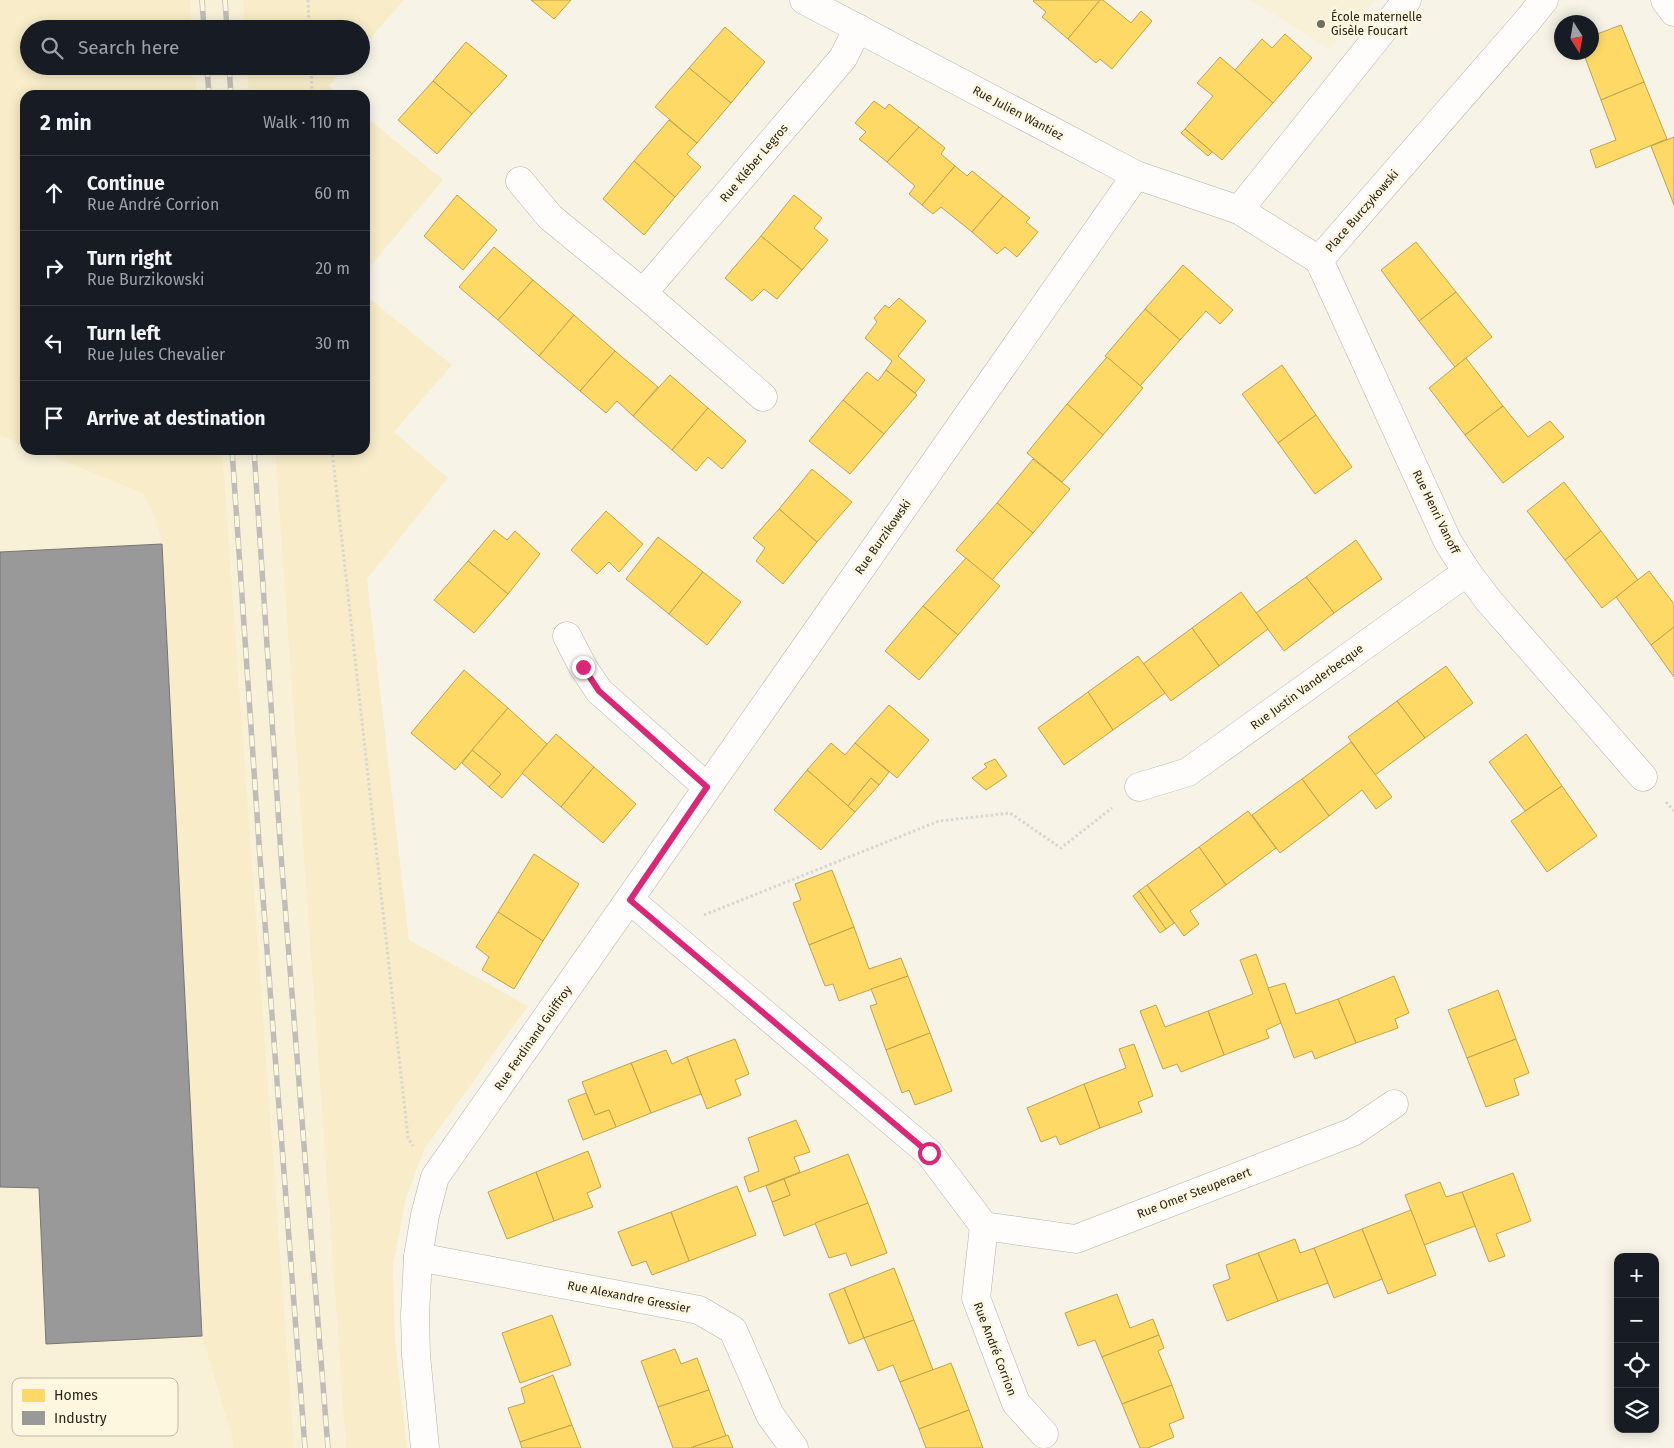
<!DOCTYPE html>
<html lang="en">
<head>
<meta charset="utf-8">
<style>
  :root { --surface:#171b24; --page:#242831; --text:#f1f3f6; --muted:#9ea1a6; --line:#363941 }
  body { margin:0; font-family:"Fira Sans",sans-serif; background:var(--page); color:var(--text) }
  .controls { position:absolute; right:15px; bottom:15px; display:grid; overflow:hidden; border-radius:10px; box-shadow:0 2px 12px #0003 }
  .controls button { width:45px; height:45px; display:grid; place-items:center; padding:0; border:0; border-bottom:1px solid var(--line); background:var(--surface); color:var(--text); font:25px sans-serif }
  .compass { position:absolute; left:1554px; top:15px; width:45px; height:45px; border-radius:50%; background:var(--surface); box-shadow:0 2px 12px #0003; rotate:169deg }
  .stop { position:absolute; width:15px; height:15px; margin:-11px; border:4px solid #db2777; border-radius:50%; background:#fff }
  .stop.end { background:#db2777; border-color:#fff; box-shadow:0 1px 5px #0008 }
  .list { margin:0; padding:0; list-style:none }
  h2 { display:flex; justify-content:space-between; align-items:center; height:65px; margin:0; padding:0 20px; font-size:21px }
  h2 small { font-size:16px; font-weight:400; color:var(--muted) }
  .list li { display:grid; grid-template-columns:32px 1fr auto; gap:15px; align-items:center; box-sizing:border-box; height:75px; padding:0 20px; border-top:1px solid var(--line) }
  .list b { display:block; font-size:19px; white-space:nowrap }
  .list p { margin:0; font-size:16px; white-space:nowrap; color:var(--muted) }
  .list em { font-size:16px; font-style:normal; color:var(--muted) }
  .icon { flex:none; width:28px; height:28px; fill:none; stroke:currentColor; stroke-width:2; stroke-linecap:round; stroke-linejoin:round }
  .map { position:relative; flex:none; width:1674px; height:1448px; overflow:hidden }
  .search { position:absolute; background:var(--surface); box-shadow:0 2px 12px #0003; left:20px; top:20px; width:350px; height:55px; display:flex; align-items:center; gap:12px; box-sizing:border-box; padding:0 18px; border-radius:28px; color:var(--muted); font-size:19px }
  .panel { position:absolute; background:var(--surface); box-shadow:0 2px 12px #0003; left:20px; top:90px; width:350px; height:365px; border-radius:15px }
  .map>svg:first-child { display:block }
  .built { fill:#f8f1d8 }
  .green { fill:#f8edc8 }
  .homes { fill:#ffd966; stroke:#bea34f }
  .industry { fill:#999; stroke:#777673 }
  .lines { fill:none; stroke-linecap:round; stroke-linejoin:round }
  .street-casing { stroke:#b5b2a7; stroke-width:29 }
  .path { stroke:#d8d6d3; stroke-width:3; stroke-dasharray:2.5 2.5; stroke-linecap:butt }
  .street { stroke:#fefdfb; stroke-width:28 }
  .rail-casing { stroke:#bebdb9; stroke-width:5.5 }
  .rail { stroke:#fef7e0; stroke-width:4; stroke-dasharray:11; stroke-linecap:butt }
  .route { stroke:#db2777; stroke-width:6 }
  .poi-dot { fill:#706d62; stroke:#fef7e0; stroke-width:2 }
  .labels { text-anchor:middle; stroke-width:5; stroke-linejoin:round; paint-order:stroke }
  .poi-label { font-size:12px; fill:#27241a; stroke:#fef7e0; text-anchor:start }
  .street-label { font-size:12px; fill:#27241a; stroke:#fef7e0 }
  .key { fill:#fef7e0; stroke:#beb8a5; stroke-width:1 }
  .key-label { font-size:14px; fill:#27241a }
</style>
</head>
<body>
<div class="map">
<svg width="1674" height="1448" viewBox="0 0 1674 1448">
  <rect width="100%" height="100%" fill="#f7f4e7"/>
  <g class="built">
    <path d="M0,0H243L245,29H29V66H247L249,95H25V450H275L346,1448H0Z"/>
    <path d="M1250,0H1375L1330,49Z"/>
  </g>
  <g class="green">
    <path d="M0,0H190L192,29H29V66H195L197,95H25V445L0,435Z"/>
    <path d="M243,0H404L361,49V29H245Z"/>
    <path d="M247,66H346L329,86L339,95H249Z"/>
    <path d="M365,116L443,180L365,272Z"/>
    <path d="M365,295L452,365L394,432L448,478L367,579L409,940L528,1006L425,1148L406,1198L393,1265L395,1340L407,1448H346L275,450H365Z"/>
    <path d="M37,450H222L294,1448H233V1440L202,1336L162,544L156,519L143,493Z"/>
  </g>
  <g class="homes">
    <path d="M531,0H571L554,19Z"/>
    <path d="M1034,0H1100L1068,39L1042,17L1046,12L1033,1Z"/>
    <path d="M1100,0H1103L1131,23L1141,11L1152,21L1112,69L1100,59L1096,63L1068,39Z"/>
    <path d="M1621,25L1644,82L1601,100L1583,52H1592V36Z"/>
    <path d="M725,27L765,62L731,103L689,68Z"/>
    <path d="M1285,34L1312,58L1273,103L1235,70L1262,39L1272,48Z"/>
    <path d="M466,42L507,76L472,114L433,81Z"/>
    <path d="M1220,57L1273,103L1222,160L1185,129L1213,96L1197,83Z"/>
    <path d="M689,68L731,103L697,143L655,107Z"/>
    <path d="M433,81L472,114L437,154L398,120Z"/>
    <path d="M1644,82L1667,139L1596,168L1590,150L1616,140L1601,100Z"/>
    <path d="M874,101L885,109L889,104L919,127L887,162L859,139L866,132L855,123Z"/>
    <path d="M669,120L697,143L687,154L701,167L675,197L634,161Z"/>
    <path d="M919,127L945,148L941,154L955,166L922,205L909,194L915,186L887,162Z"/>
    <path d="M1185,129L1212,152L1208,156L1181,133Z"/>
    <path d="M1674,137V205L1651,146Z"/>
    <path d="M634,161L675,197L644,235L603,199Z"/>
    <path d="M955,166L967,176L972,171L1003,196L972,232L941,207L933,214L922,205Z"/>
    <path d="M457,195L497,230L463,270L424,236Z"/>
    <path d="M794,195L822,218L814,228L828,240L802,270L761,236Z"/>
    <path d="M1003,196L1030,218L1026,222L1038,232L1017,257L1005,247L997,254L972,232Z"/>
    <path d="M761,236L802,270L777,299L764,289L752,301L725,278Z"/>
    <path d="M1416,242L1456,292L1419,321L1381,270Z"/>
    <path d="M494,247L533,280L498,320L459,287Z"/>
    <path d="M1183,265L1233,310L1220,324L1206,311L1180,340L1145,309Z"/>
    <path d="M533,280L574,315L539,356L498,320Z"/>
    <path d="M1456,292L1492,337L1455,367L1419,321Z"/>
    <path d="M899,298L926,321L898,356L925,380L915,393L886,370L892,361L865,338L877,322L874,318L885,305L889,308Z"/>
    <path d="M1145,309L1180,340L1140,386L1105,356Z"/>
    <path d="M574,315L615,351L580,391L539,356Z"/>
    <path d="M615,351L658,387L633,416L617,401L606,413L580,391Z"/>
    <path d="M1107,357L1143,388L1103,435L1067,404Z"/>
    <path d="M1466,358L1503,406L1465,435L1429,388Z"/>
    <path d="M1282,365L1316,415L1278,443L1242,394Z"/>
    <path d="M886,370L917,395L884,434L843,400L867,372L878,381Z"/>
    <path d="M670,375L708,408L672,450L633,416Z"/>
    <path d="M843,400L884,434L850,474L809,441Z"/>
    <path d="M1067,404L1103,435L1062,482L1027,453Z"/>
    <path d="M1503,406L1528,437L1550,421L1564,437L1503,483L1465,435Z"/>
    <path d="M708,408L746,441L722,469L708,457L696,471L672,450Z"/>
    <path d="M1316,415L1352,467L1315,494L1278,443Z"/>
    <path d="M1033,459L1070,489L1033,533L997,503Z"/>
    <path d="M812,469L852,502L817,542L779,509Z"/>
    <path d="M1564,482L1601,531L1565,560L1527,511Z"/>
    <path d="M997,503L1033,533L992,580L956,550Z"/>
    <path d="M779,509L817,542L783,584L756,561L765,548L753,538Z"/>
    <path d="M606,511L643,544L619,572L609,562L597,574L571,550Z"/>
    <path d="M494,530L507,540L515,531L540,554L508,594L468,561Z"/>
    <path d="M1601,531L1638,580L1602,608L1565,560Z"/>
    <path d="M658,537L703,572L669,614L626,579Z"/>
    <path d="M1356,540L1382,579L1334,613L1306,577Z"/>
    <path d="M966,558L1000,586L958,635L923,606Z"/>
    <path d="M468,561L508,594L474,633L434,600Z"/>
    <path d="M1649,571L1674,604V627L1651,645L1616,597Z"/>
    <path d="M703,572L741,602L707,645L669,614Z"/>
    <path d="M1306,577L1334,613L1284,651L1256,613Z"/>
    <path d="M1241,592L1268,629L1219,666L1192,628Z"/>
    <path d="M923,606L958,635L919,680L885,651Z"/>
    <path d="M1674,627V677L1651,645Z"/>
    <path d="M1192,628L1219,666L1171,701L1143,664Z"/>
    <path d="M1138,656L1165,693L1113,730L1088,692Z"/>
    <path d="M1446,666L1473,703L1425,738L1397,701Z"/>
    <path d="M464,670L508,708L455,770L411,733Z"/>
    <path d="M1088,692L1113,730L1064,765L1038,728Z"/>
    <path d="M1397,701L1425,738L1375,775L1348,737Z"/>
    <path d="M889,705L929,740L897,778L855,743Z"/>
    <path d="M508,708L547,744L502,798L489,787L501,774L472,750Z"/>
    <path d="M556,734L594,767L561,807L522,773Z"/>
    <path d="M1526,734L1562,786L1525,811L1489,762Z"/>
    <path d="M1351,742L1392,797L1376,809L1362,790L1329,816L1302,779Z"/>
    <path d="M831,743L845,755L855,743L889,772L879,785L871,778L848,806L807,770Z"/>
    <path d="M472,750L501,774L489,787L462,763Z"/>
    <path d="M995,759L1007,776L986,790L972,778L987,767L984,764Z"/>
    <path d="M594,767L636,804L603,843L561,807Z"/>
    <path d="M807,770L855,812L821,850L774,810Z"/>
    <path d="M871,778L879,785L855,812L848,806Z"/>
    <path d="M1302,779L1329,816L1280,853L1252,815Z"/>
    <path d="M1562,786L1597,836L1547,872L1511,821Z"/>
    <path d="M1248,811L1276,848L1226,885L1199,847Z"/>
    <path d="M1199,847L1226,885L1190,911L1199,924L1184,936L1147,885Z"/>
    <path d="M534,854L579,884L543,941L498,912Z"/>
    <path d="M832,870L854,927L809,945L793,903L801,900L795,884Z"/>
    <path d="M1147,885L1174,923L1166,929L1139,891Z"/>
    <path d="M1139,891L1166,929L1160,933L1133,896Z"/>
    <path d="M498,912L543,941L514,989L482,970L489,957L476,947Z"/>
    <path d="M854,927L869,969L901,958L908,976L839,1001L833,984L825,986L809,945Z"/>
    <path d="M1256,954L1281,1023L1266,1030L1269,1038L1224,1055L1208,1011L1253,994L1240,960Z"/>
    <path d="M908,976L930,1033L886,1050L870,1006L877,1004L871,989Z"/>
    <path d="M1394,976L1409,1013L1395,1019L1398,1028L1356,1043L1338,999Z"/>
    <path d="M1285,983L1296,1014L1338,999L1356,1043L1315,1059L1312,1051L1294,1058L1268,988Z"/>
    <path d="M1498,990L1516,1039L1467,1058L1448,1010Z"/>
    <path d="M1156,1005L1165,1027L1208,1011L1224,1055L1181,1072L1177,1064L1163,1069L1140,1011Z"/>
    <path d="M930,1033L952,1091L915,1105L909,1090L902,1093L886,1050Z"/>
    <path d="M735,1039L749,1074L735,1080L741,1095L707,1109L687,1057Z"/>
    <path d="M1516,1039L1529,1073L1514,1079L1519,1095L1486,1107L1467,1058Z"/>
    <path d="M1134,1044L1153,1096L1138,1102L1142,1112L1100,1128L1084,1084L1126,1068L1119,1049Z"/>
    <path d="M666,1050L672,1064L687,1057L701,1094L651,1113L631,1063Z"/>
    <path d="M631,1063L651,1113L616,1127L609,1110L595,1115L582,1082Z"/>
    <path d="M1084,1084L1100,1128L1060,1145L1056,1136L1041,1142L1027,1108Z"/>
    <path d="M586,1093L595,1115L609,1110L616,1127L583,1140L568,1100Z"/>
    <path d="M796,1120L810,1152L794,1157L800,1172L749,1192L744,1177L759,1171L748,1138Z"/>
    <path d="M588,1151L601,1187L587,1193L593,1207L554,1221L536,1172Z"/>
    <path d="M848,1154L868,1203L784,1236L772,1202L790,1195L784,1179Z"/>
    <path d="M536,1172L554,1221L507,1239L488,1192Z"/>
    <path d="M1513,1173L1531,1221L1496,1234L1505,1256L1489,1262L1462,1192Z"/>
    <path d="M784,1179L790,1195L772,1202L766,1186Z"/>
    <path d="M1440,1182L1446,1197L1462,1192L1475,1226L1424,1245L1405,1195Z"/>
    <path d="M737,1186L756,1235L689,1261L671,1212Z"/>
    <path d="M868,1203L887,1253L851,1266L846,1253L829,1258L815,1223Z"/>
    <path d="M1411,1210L1436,1275L1388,1294L1362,1229Z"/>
    <path d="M671,1212L689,1261L652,1275L646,1261L632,1266L618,1232Z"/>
    <path d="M1362,1229L1382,1279L1334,1298L1314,1248Z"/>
    <path d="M1295,1239L1300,1253L1314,1248L1328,1283L1278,1301L1258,1253Z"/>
    <path d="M1258,1253L1278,1301L1227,1321L1213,1285L1230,1279L1226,1265Z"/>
    <path d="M894,1268L914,1320L864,1338L844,1288Z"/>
    <path d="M844,1288L864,1338L849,1344L829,1294Z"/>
    <path d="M1117,1294L1130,1328L1153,1319L1159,1335L1102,1357L1095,1340L1078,1346L1065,1313Z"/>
    <path d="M552,1315L571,1365L520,1383L502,1333Z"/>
    <path d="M914,1320L933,1370L900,1382L893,1365L878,1371L864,1338Z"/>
    <path d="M1159,1335L1164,1348L1158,1351L1172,1385L1122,1404L1102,1357Z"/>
    <path d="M675,1349L681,1364L697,1358L709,1390L658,1407L641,1361Z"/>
    <path d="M951,1363L969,1410L919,1429L900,1382Z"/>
    <path d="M553,1375L572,1425L520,1442L508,1408L525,1403L521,1388Z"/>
    <path d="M1172,1385L1184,1418L1169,1424L1174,1437L1148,1448H1140L1122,1404Z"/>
    <path d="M709,1390L726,1436L690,1448H673L658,1407Z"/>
    <path d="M969,1410L983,1448H926L919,1429Z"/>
    <path d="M572,1425L581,1448H522L520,1442Z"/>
    <path d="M728,1435L733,1448H694L693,1447Z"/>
  </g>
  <path class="industry" d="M162,544L202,1336L46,1344L39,1188L0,1187V552Z"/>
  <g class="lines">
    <g class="street-casing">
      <g id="street">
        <path d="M804,0L1136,175L1239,210"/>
        <path d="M1407,0L1239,210L1319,260L1528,20L1544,0"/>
        <path d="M1665,0L1674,12"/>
        <path d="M520,181L550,217L643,293L763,397"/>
        <path d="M1319,260L1448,542L1467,572L1489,601L1643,777"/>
        <path d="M643,293L843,58L858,28"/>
        <path d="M567,636L583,667L599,691L707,787"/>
        <path d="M1139,787L1188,772L1467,572"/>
        <path d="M630,900L929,1153L984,1226L976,1298L1016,1403L1044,1434"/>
        <path d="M984,1226L1076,1239L1353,1132L1394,1104"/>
        <path d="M418,1257L699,1310L733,1330L770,1415L794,1448"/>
        <path d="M425,1448L416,1355L415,1315L418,1257L425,1215L435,1177L1136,175"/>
      </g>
    </g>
    <g class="path">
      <path d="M308,0L309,29"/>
      <path d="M311,66L312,95"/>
      <path d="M332,450L408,1138L413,1146"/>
      <path d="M1666,802L1674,811"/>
      <path d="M704,915L939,821L1010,813L1061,848L1112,808"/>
    </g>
    <use href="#street" class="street"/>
    <g class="rail-casing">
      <g id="rail">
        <path d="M202,0L204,29"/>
        <path d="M225,0L227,29"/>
        <path d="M207,66L209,95"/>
        <path d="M229,66L231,95"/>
        <path d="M232,450L260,858L305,1448"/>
        <path d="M254,450L281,855L328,1448"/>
      </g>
    </g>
    <use href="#rail" class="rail"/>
  </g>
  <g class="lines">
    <path class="route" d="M583,667L599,691L707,787L630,900L929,1153"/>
  </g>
  <circle class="poi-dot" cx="1321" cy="24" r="5"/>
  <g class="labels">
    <g class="poi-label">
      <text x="1331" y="21">École maternelle<tspan x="1331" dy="14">Gisèle Foucart</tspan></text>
    </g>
    <g class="street-label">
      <text transform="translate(1018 113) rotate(28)" y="4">Rue Julien Wantiez</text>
      <text transform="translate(754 163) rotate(-50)" y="4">Rue Kléber Legros</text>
      <text transform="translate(1362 211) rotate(-49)" y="4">Place Burczykowski</text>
      <text transform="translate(1436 512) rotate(64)" y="4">Rue Henri Vanoff</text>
      <text transform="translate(883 537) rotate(-55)" y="4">Rue Burzikowski</text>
      <text transform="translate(1307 687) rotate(-36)" y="4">Rue Justin Vanderbecque</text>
      <text transform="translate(533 1038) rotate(-55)" y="4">Rue Ferdinand Guiffroy</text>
      <text transform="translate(1194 1193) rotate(-21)" y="4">Rue Omer Steuperaert</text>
      <text transform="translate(629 1297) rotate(11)" y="4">Rue Alexandre Gressier</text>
      <text transform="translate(995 1349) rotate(69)" y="4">Rue André Corrion</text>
    </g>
  </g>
  <rect x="12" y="1378" width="166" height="58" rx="8" class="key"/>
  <rect x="22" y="1389" width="23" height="13" fill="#ffd966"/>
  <rect x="22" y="1411" width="23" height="14" fill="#999"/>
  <g class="key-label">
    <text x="54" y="1400">Homes</text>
    <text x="54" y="1423">Industry</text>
  </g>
</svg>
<div class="controls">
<button>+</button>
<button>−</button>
<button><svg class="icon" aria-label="locate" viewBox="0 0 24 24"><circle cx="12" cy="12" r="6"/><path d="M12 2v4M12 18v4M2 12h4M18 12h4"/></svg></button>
<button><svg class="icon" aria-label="layers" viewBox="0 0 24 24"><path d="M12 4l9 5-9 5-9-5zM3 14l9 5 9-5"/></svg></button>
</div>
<svg class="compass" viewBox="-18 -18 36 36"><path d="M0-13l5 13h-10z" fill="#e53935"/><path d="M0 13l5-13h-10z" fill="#9ea1a6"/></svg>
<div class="stop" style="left:929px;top:1153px"></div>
<div class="stop end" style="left:583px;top:667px"></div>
<div class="search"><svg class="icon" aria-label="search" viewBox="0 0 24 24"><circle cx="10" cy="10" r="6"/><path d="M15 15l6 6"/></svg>Search here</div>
<section class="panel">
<h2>2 min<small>Walk · 110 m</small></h2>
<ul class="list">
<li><svg class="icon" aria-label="ahead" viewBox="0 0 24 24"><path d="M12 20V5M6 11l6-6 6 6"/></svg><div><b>Continue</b><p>Rue André Corrion</p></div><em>60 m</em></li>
<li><svg class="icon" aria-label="right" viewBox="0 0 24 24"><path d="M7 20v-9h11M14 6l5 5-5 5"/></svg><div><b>Turn right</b><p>Rue Burzikowski</p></div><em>20 m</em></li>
<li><svg class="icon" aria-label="left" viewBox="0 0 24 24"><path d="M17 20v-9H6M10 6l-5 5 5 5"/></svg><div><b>Turn left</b><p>Rue Jules Chevalier</p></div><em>30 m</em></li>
<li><svg class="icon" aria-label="arrive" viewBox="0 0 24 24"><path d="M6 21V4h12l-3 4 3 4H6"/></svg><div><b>Arrive at destination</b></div></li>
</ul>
</section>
</div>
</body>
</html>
